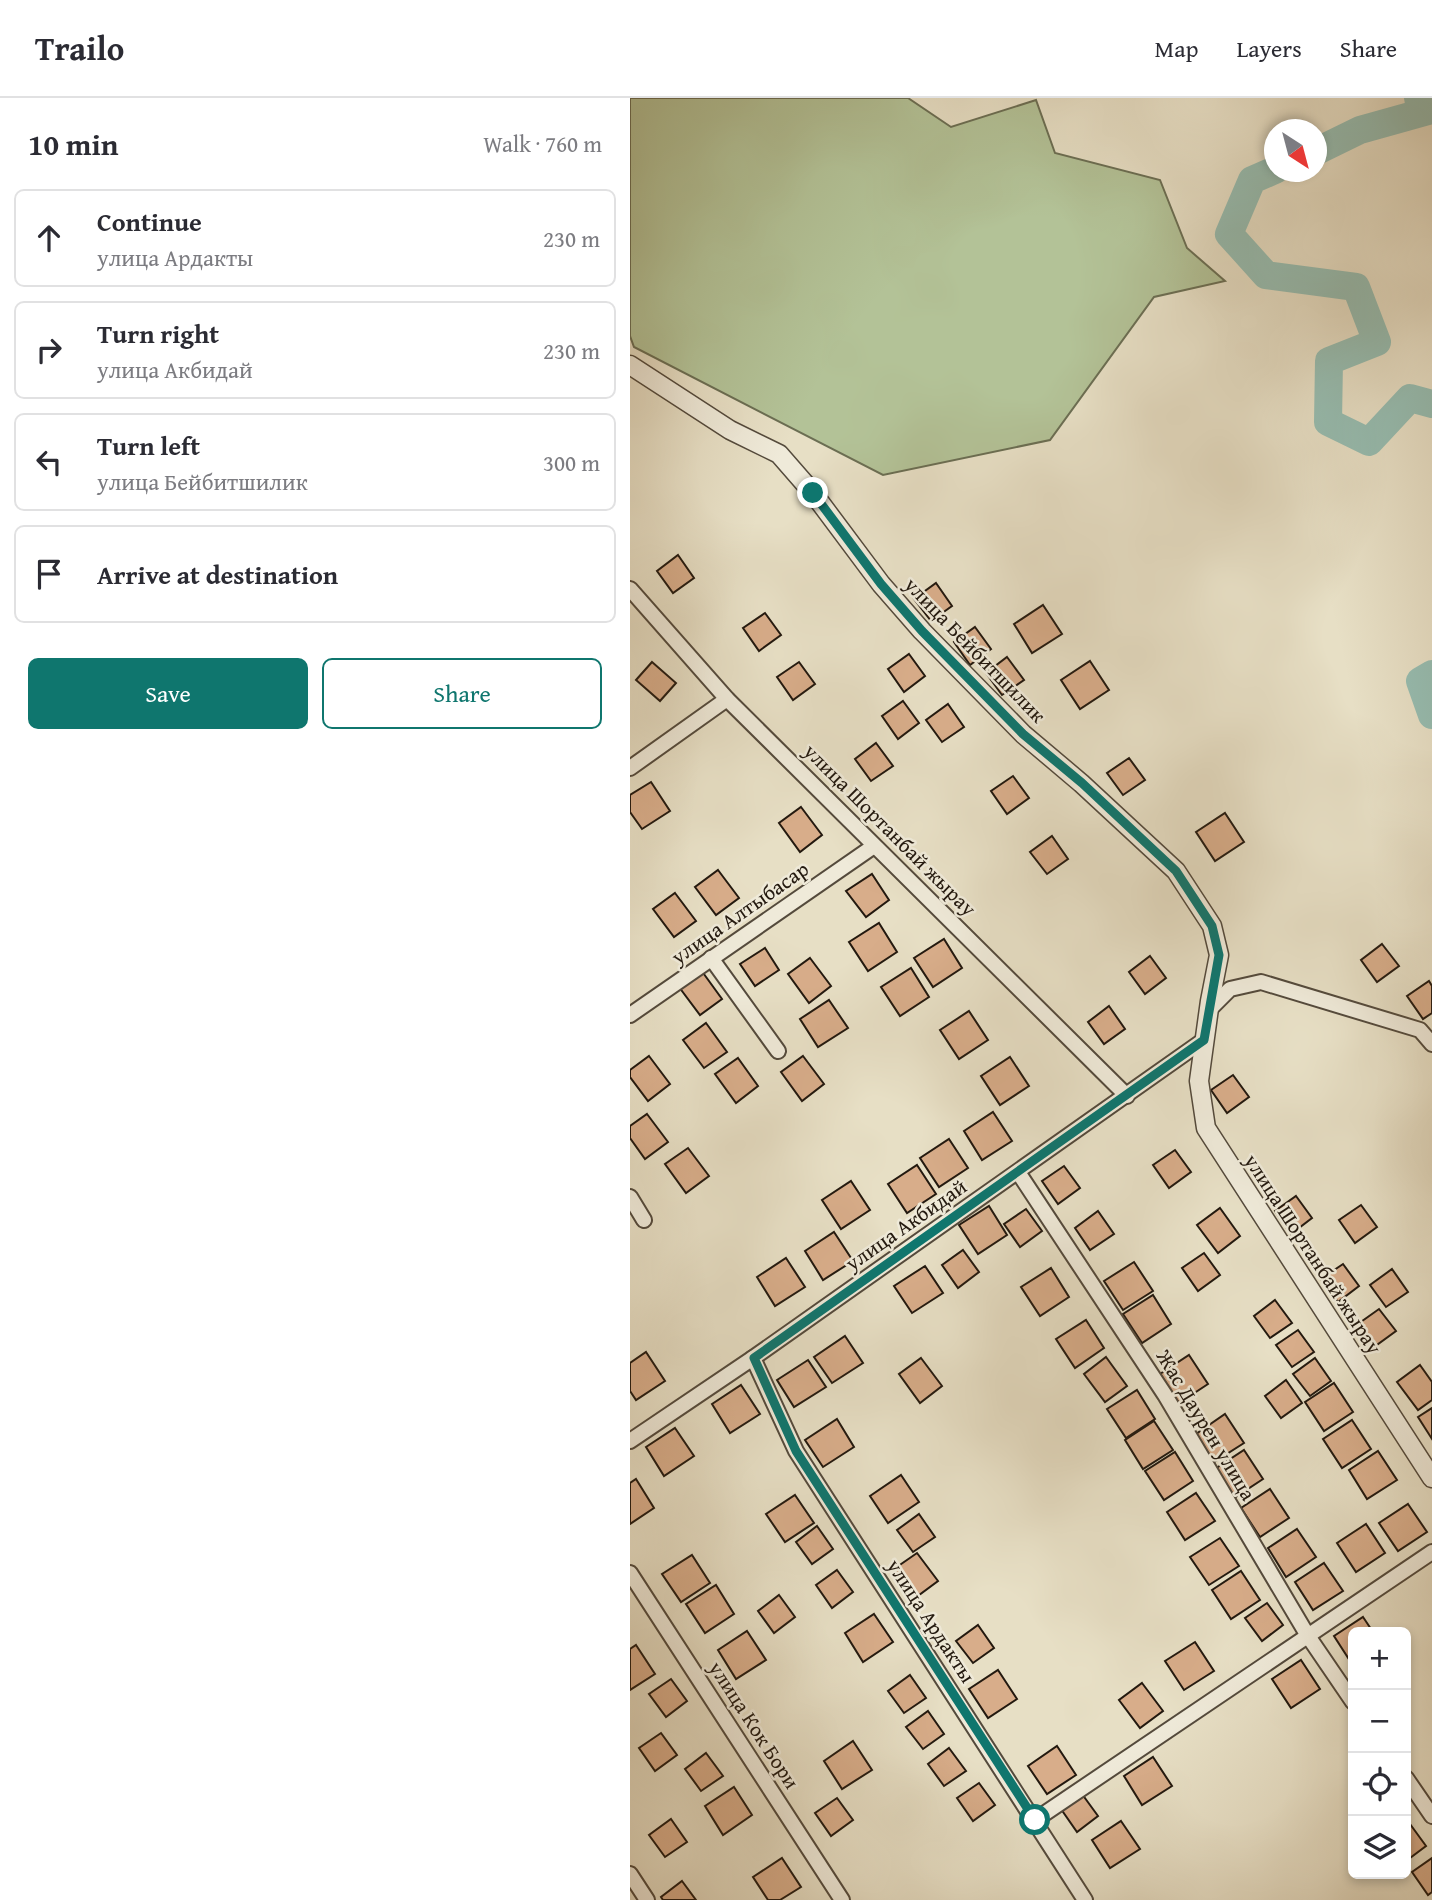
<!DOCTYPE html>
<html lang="en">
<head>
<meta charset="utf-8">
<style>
  :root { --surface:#fff; --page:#f2f2f3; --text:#2b2b33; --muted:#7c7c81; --line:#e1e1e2; --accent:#0f766e }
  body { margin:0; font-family:"Gentium Book Plus",serif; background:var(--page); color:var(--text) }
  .controls { position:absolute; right:21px; bottom:21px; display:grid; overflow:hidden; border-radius:10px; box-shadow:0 4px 10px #0003 }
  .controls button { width:63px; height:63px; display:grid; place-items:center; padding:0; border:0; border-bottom:2px solid var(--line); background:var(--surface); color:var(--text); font:35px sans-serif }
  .compass { position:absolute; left:634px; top:21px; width:63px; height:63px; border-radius:50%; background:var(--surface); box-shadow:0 4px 10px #0003; rotate:144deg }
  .stop { position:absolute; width:21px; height:21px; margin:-16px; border:5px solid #0f766e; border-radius:50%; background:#fff }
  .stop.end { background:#0f766e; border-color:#fff; box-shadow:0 2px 7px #0008 }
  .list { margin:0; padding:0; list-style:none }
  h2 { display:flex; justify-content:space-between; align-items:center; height:91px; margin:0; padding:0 28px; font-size:30px }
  h2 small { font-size:23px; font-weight:400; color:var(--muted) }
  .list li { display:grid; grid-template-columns:46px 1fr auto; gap:21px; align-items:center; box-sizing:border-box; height:98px; margin:0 14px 14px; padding:0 14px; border:2px solid var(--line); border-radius:10px }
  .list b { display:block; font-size:26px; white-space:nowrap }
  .list p { margin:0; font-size:23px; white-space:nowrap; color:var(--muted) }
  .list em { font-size:23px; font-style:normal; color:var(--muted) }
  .actions { display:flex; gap:14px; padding:21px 28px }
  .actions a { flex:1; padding:16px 0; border:2px solid var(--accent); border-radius:10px; text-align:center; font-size:24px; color:var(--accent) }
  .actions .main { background:var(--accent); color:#fff }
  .icon { flex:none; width:38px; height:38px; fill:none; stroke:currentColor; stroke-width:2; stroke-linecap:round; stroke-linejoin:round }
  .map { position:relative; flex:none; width:802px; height:1802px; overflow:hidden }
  header { display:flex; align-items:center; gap:42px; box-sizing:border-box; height:98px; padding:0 35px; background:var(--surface); border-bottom:2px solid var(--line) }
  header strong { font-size:33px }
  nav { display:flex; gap:38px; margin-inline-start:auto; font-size:24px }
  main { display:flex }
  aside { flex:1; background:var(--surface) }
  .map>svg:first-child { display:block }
  .green { fill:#b3c297; stroke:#6b6e53; stroke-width:2 }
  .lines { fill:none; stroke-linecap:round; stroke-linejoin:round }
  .river { stroke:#97bdb1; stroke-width:28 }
  .building { fill:#d8ad8a; stroke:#23190f; stroke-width:2 }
  .minor-casing { stroke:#544a3c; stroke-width:18 }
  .tertiary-casing { stroke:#544a3c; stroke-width:21 }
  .minor { stroke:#efead9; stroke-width:14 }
  .tertiary { stroke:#efead9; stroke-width:18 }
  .route { stroke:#0f766e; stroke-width:9 }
  .labels { text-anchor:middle; stroke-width:5; stroke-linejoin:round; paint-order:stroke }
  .street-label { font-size:21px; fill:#23190f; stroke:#efead9 }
</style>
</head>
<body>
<header>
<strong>Trailo</strong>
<nav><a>Map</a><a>Layers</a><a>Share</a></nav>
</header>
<main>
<aside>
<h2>10 min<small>Walk · 760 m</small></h2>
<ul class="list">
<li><svg class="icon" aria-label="ahead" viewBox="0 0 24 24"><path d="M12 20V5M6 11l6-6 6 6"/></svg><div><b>Continue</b><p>улица Ардакты</p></div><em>230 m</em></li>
<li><svg class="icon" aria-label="right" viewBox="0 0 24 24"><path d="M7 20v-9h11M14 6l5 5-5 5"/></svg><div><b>Turn right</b><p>улица Акбидай</p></div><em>230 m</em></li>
<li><svg class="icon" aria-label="left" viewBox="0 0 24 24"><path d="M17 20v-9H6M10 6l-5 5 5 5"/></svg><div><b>Turn left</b><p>улица Бейбитшилик</p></div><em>300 m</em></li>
<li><svg class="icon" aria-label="arrive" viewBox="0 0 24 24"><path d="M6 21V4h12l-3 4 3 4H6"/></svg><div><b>Arrive at destination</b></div></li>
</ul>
<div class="actions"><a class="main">Save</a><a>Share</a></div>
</aside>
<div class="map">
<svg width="802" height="1802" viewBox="0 0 802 1802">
  <rect width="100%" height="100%" fill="#e7dfc5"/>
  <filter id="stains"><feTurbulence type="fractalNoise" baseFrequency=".00286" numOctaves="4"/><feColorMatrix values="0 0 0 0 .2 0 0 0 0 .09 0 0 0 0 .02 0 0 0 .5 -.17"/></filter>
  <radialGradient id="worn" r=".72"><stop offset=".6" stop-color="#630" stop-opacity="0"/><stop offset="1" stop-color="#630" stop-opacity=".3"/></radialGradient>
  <path class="green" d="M0,0H278L321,29L406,2L425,55L530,82L557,150L595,183L524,199L420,342L253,377L4,249L0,238Z"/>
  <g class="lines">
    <g class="river">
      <path d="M687,53L730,32L798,13L788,0"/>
      <path d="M645,72L622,82L599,136L636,177L726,189L747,244L699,263L698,324L739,344L780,300L802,306"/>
      <path d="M802,576L790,583L802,617"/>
    </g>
  </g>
  <g class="building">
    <path d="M48,457L64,480L43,495L27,473Z"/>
    <path d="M306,485L322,508L301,523L284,501Z"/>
    <path d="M413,507L432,536L402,555L384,526Z"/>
    <path d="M135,515L151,537L129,553L113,530Z"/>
    <path d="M345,529L361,551L340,567L324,544Z"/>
    <path d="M279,556L295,578L274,594L258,571Z"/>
    <path d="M377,559L394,582L372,597L356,575Z"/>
    <path d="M460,563L479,592L450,611L431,582Z"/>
    <path d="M22,564L46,585L30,603L6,582Z"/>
    <path d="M169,564L185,586L163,602L147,579Z"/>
    <path d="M273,603L289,625L268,641L252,618Z"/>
    <path d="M318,606L334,629L312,644L296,622Z"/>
    <path d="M246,645L263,668L241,683L225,661Z"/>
    <path d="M499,660L515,682L493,697L477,675Z"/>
    <path d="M383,678L399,700L377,716L361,693Z"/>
    <path d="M21,684L40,713L12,731L0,714V697Z"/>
    <path d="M171,709L192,737L170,754L149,725Z"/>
    <path d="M595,715L614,744L585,763L566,734Z"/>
    <path d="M422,738L438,761L417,776L400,754Z"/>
    <path d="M88,772L109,800L86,817L65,789Z"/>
    <path d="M242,776L259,802L236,819L216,793Z"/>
    <path d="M45,795L66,823L44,839L23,811Z"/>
    <path d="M249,825L267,854L238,873L219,844Z"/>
    <path d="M314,841L332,870L303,889L284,860Z"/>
    <path d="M752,846L769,868L747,884L731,862Z"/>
    <path d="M135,850L149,872L125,888L110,866Z"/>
    <path d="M520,858L536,880L515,896L499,874Z"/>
    <path d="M180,860L201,888L179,905L158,876Z"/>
    <path d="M281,870L299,899L270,918L251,889Z"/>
    <path d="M71,872L92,901L70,917L49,889Z"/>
    <path d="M799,883L802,888V915L793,921L777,898Z"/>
    <path d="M199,902L218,930L188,949L170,921Z"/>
    <path d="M479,908L495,931L474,946L458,924Z"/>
    <path d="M339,913L358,942L329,961L310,932Z"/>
    <path d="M76,925L97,954L74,970L53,942Z"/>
    <path d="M19,958L40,986L18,1003L0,979V972Z"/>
    <path d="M173,958L194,986L172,1003L151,974Z"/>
    <path d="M380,959L399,988L370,1007L351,978Z"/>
    <path d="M108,960L128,988L106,1005L85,976Z"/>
    <path d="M603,977L619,999L597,1015L581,992Z"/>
    <path d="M363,1014L382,1043L352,1062L334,1033Z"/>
    <path d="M17,1016L38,1044L15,1061L0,1040V1028Z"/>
    <path d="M319,1041L338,1070L309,1089L290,1060Z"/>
    <path d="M58,1050L79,1078L56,1095L35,1066Z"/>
    <path d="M545,1052L561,1074L539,1090L523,1067Z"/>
    <path d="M287,1067L306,1096L277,1115L258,1086Z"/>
    <path d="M434,1068L450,1090L428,1106L412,1083Z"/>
    <path d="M221,1083L240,1112L211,1131L192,1102Z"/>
    <path d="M666,1098L682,1120L661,1136L645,1113Z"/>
    <path d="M731,1107L747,1129L725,1145L709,1122Z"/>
    <path d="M359,1108L377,1137L348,1156L329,1127Z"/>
    <path d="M590,1110L610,1138L588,1155L567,1127Z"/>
    <path d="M396,1111L412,1133L390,1149L374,1126Z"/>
    <path d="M468,1113L484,1136L460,1152L445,1130Z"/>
    <path d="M204,1134L223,1163L193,1182L175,1153Z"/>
    <path d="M333,1152L349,1174L328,1190L312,1167Z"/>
    <path d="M574,1155L590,1177L568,1193L552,1170Z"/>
    <path d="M156,1160L175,1189L145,1208L127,1179Z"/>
    <path d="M504,1164L523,1193L493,1212L474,1183Z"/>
    <path d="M713,1166L729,1188L708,1204L691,1181Z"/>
    <path d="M295,1168L313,1195L282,1215L264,1188Z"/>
    <path d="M421,1170L439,1199L410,1218L391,1189Z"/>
    <path d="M762,1171L778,1194L756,1209L740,1187Z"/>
    <path d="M523,1197L541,1226L512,1245L493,1216Z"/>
    <path d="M645,1202L662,1225L640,1240L624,1218Z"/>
    <path d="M749,1211L766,1233L744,1249L728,1226Z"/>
    <path d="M456,1222L474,1250L445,1270L426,1241Z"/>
    <path d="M668,1232L684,1254L662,1269L646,1247Z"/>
    <path d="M215,1238L233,1265L202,1285L184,1259Z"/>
    <path d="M16,1254L35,1283L6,1302L0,1293V1265Z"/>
    <path d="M559,1257L578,1286L549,1305L530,1276Z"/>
    <path d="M476,1259L497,1288L475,1304L454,1276Z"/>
    <path d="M291,1260L312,1288L290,1305L269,1276Z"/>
    <path d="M685,1260L701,1283L680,1298L663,1276Z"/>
    <path d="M178,1262L196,1289L164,1309L147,1282Z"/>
    <path d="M790,1267L802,1284V1302L788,1312L767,1284Z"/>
    <path d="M656,1282L672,1305L651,1320L635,1298Z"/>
    <path d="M704,1285L723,1314L694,1333L675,1304Z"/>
    <path d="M111,1287L130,1316L100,1335L82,1306Z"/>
    <path d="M507,1292L525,1321L496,1340L477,1311Z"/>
    <path d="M802,1310V1341L788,1319Z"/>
    <path d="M595,1316L614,1345L584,1364L566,1336Z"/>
    <path d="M207,1321L224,1349L193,1369L175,1342Z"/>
    <path d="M722,1322L741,1351L712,1370L693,1341Z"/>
    <path d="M524,1323L543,1352L513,1371L495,1342Z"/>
    <path d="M45,1330L64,1358L34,1378L16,1349Z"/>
    <path d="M614,1352L633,1381L604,1400L585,1371Z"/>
    <path d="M748,1353L767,1382L737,1401L719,1372Z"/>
    <path d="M545,1354L563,1383L534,1402L515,1373Z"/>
    <path d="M271,1377L289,1404L258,1425L240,1398Z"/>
    <path d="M6,1381L24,1410L0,1426V1385Z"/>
    <path d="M640,1391L659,1420L630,1439L611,1410Z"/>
    <path d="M566,1395L585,1423L555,1442L537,1414Z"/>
    <path d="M165,1397L184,1425L155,1444L136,1416Z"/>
    <path d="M778,1406L797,1434L768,1453L749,1425Z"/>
    <path d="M289,1416L305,1439L283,1454L267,1432Z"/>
    <path d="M736,1426L755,1455L726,1474L707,1445Z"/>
    <path d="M187,1428L203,1451L182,1466L166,1444Z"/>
    <path d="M667,1431L686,1459L656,1479L638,1450Z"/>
    <path d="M590,1440L609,1468L579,1487L560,1459Z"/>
    <path d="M287,1455L308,1483L285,1500L264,1471Z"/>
    <path d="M62,1457L80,1485L51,1504L32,1476Z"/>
    <path d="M694,1465L713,1493L683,1512L665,1484Z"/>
    <path d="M207,1472L223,1494L202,1510L186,1487Z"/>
    <path d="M611,1473L630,1502L601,1521L582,1492Z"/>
    <path d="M86,1487L104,1516L75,1535L56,1506Z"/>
    <path d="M149,1497L165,1519L144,1535L128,1513Z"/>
    <path d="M637,1505L653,1527L632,1543L615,1520Z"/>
    <path d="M244,1516L263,1544L233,1564L215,1535Z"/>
    <path d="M733,1519L743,1534H723L722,1566L704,1538Z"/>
    <path d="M348,1527L364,1550L343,1565L326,1543Z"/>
    <path d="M117,1533L136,1562L106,1581L88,1552Z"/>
    <path d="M565,1544L584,1573L554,1592L535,1563Z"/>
    <path d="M6,1547L25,1576L0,1592V1551Z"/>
    <path d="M671,1562L690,1591L661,1610L642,1581Z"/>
    <path d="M368,1572L387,1601L358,1620L339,1591Z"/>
    <path d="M280,1577L296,1600L274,1615L258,1593Z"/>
    <path d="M41,1581L57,1603L36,1619L19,1596Z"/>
    <path d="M512,1585L533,1613L510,1630L489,1602Z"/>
    <path d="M298,1613L314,1636L293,1651L276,1629Z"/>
    <path d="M31,1635L47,1657L25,1673L9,1650Z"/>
    <path d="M223,1643L242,1672L212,1691L194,1663Z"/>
    <path d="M427,1648L446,1677L417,1696L398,1668Z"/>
    <path d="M319,1650L336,1673L314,1688L298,1666Z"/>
    <path d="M76,1655L93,1678L71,1693L55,1671Z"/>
    <path d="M523,1659L542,1688L512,1707L494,1678Z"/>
    <path d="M349,1685L365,1707L343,1723L327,1700Z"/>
    <path d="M104,1689L122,1717L93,1737L75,1708Z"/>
    <path d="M452,1696L468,1718L447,1734L431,1711Z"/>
    <path d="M207,1700L223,1722L201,1738L185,1715Z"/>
    <path d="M41,1721L57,1744L35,1759L19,1737Z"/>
    <path d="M491,1723L510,1751L480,1770L462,1742Z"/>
    <path d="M780,1726L796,1748L776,1763V1728Z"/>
    <path d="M152,1760L171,1789L150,1802H138L123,1779Z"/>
    <path d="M802,1760V1794L798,1797L782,1774Z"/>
    <path d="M52,1783L66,1802H33L31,1799Z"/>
  </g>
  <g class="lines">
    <g class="minor-casing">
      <g id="minor">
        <path d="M0,491L97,601L497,998"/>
        <path d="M0,670L97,601"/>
        <path d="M81,860L148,953"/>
        <path d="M578,913L600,891L631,884L790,932L802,946"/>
        <path d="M0,917L244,748"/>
        <path d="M388,1074L535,1297L678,1538L723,1604"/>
        <path d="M0,1099L14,1122"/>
        <path d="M123,1260L166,1353L455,1802"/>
        <path d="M0,1343L123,1260L574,942"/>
        <path d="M0,1475L212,1802"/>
        <path d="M776,1680L802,1718"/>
        <path d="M405,1722L802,1454"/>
        <path d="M0,1776L17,1802"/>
      </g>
    </g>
    <g class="tertiary-casing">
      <path id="tertiary" d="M0,267L100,332L149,356L183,395L251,486L292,533L393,636L451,685L546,773L582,828L589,857L580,903L569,983L576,1030L802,1380"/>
    </g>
    <use href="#minor" class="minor"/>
    <use href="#tertiary" class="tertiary"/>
  </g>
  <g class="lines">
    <path class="route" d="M183,395L251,486L292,533L393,636L452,685L546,773L582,828L589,857L574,942L124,1260L166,1353L405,1722"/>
  </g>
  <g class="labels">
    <g class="street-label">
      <text transform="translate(345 552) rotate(46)" y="7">улица Бейбитшилик</text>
      <text transform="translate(260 732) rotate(45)" y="7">улица Шортанбай жырау</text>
      <text transform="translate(110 815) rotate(-35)" y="7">улица Алтыбасар</text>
      <text transform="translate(276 1127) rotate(-35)" y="7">улица Акбидай</text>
      <text transform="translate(683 1156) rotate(57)" y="7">улица Шортанбай жырау</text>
      <text transform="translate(576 1327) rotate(59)" y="7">Жас Даурен улица</text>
      <text transform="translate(301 1523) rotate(57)" y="7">улица Ардакты</text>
      <text transform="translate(124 1627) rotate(57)" y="7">улица Кок Бори</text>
    </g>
  </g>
  <rect width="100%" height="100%" filter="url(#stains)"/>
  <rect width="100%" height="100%" fill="url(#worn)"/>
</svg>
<div class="controls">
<button>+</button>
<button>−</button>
<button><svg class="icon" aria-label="locate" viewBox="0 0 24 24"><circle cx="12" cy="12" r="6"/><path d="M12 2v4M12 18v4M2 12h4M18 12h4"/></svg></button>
<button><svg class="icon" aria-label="layers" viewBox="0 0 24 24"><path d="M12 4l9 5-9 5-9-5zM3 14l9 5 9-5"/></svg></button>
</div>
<svg class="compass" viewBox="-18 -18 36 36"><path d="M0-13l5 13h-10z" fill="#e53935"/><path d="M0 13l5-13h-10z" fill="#7c7c81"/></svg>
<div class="stop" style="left:405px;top:1722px"></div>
<div class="stop end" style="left:183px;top:395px"></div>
</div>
</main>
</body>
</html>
